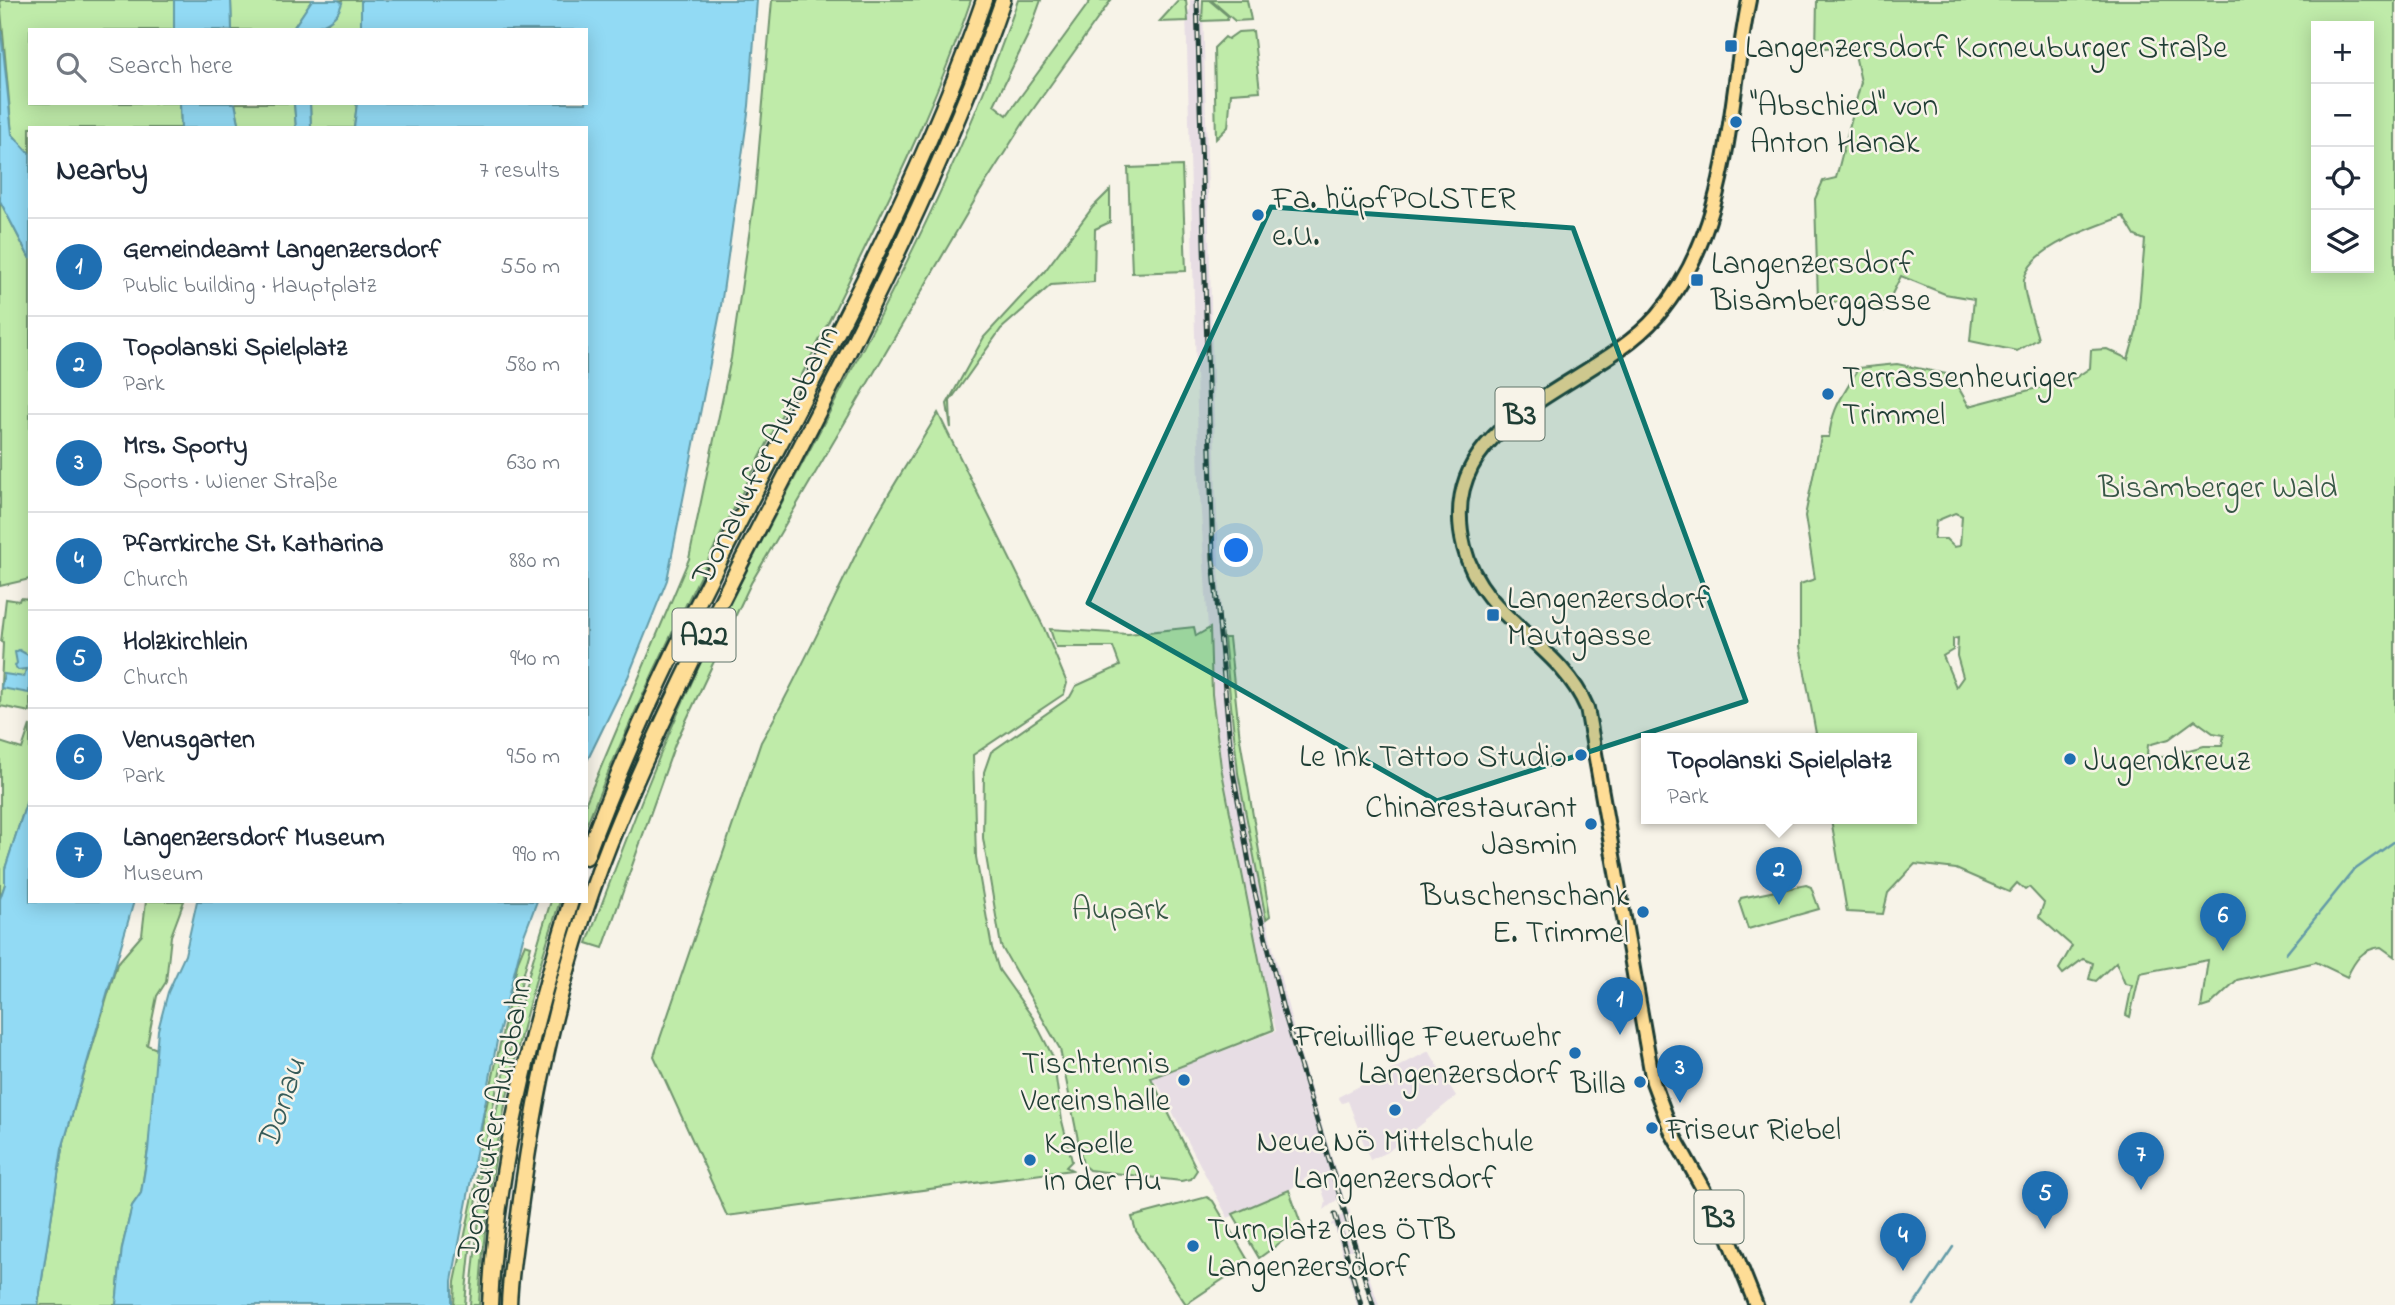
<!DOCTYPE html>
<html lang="en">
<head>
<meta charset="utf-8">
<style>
  :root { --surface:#fff; --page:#f6f6f7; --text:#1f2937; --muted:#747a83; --line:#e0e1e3; --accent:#1f6fb2 }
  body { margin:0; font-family:"Indie Flower",sans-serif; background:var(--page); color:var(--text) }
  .controls { position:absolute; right:21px; top:21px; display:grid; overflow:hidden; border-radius:0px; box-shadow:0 4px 18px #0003 }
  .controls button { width:63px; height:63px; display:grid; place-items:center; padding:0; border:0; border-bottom:2px solid var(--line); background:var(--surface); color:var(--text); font:35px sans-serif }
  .you { position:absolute; left:1237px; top:551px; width:24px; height:24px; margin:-18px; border:5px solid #fff; border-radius:50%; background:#1a73e8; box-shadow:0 0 0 10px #1a73e833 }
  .badge { display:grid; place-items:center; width:46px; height:46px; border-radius:50%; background:var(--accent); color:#fff; font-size:23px; font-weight:700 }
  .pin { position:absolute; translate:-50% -58px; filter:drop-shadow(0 2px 4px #0008) }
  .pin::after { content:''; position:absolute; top:37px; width:24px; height:21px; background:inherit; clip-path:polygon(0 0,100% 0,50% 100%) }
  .popup { position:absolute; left:1641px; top:733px; width:276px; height:91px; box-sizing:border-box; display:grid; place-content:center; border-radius:0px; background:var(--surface); filter:drop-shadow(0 2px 5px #0005); font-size:23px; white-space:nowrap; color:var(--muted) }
  .popup b { font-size:26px; color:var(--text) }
  .popup::after { content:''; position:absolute; left:50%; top:100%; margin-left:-14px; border:14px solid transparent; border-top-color:var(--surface) }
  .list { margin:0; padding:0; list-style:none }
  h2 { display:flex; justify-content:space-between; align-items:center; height:91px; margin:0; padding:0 28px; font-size:30px }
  h2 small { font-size:23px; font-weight:400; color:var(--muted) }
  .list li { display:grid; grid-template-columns:46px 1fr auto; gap:21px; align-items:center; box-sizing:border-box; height:98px; padding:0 28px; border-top:2px solid var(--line) }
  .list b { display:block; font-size:26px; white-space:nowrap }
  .list p { margin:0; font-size:23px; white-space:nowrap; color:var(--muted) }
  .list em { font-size:23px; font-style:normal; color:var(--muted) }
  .icon { flex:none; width:38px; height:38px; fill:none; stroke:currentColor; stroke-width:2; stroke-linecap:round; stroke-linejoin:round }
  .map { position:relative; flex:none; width:2395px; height:1305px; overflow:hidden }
  .search { position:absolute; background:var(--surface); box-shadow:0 4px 18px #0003; left:28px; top:28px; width:560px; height:77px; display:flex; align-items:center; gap:18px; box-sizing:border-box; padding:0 24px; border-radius:0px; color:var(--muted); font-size:26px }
  .panel { position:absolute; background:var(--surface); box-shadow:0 4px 18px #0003; left:28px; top:126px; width:560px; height:777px; border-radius:0px }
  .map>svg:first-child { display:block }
  .built { fill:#e7dde4 }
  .green { fill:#bfeba9; stroke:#6f946e; stroke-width:2; fill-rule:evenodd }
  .water { fill:#92daf4; stroke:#649ba7; stroke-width:2 }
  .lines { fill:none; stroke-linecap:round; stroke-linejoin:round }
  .stream { stroke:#649ba7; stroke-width:2.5 }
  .major-casing { stroke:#1f3d34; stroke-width:18 }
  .highway-casing { stroke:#1f3d34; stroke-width:19 }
  .major { stroke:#fedd96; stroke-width:12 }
  .highway { stroke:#fedd96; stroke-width:14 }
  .rail-casing { stroke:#1f3d34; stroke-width:5 }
  .rail { stroke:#f7f3e8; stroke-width:2.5; stroke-dasharray:8; stroke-linecap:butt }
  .marked { fill:#0f766e; fill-opacity:0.2; stroke:#0f766e; stroke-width:5; stroke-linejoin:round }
  .poi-dot { fill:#1f6fb2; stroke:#f7f3e8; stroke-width:2.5 }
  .labels { text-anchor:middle; stroke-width:5; stroke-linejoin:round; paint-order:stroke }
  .shield { fill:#f7f3e8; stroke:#60746a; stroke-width:2 }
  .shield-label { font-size:30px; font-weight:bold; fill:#1f3d34 }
  .poi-label { font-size:32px; fill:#1f3d34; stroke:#f7f3e8; text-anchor:start }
  .street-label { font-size:32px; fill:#1f3d34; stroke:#f7f3e8 }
  .park-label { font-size:32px; fill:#375746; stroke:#f7f3e8 }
  .water-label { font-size:33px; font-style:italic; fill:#365c5a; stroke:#f7f3e8 }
</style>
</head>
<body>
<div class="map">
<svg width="2395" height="1305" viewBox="0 0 2395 1305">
  <rect width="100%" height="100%" fill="#f7f3e8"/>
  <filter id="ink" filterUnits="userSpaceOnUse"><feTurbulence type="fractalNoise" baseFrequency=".0143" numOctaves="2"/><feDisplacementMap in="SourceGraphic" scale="14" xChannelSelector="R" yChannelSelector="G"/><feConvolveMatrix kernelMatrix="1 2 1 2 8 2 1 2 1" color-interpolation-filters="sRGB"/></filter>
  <g filter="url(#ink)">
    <g class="built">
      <path d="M1190,0H1198L1199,9H1203L1216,492L1222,636L1232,731L1245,817L1271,940L1299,1050L1343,1195L1324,1210L1326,1202L1316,1171L1289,1190L1228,1218L1159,1086L1151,1078L1276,1031L1254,943L1227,804L1212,694L1199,480L1186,11L1190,10Z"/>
      <path d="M1429,1051L1456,1096L1389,1151L1370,1160L1348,1101L1342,1103L1338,1097Z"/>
      <path d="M1349,1209L1359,1248L1379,1305H1371L1346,1224L1342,1225L1352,1250H1347L1364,1305H1357L1334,1225L1329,1226Z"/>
    </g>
    <g class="green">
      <path d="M0,0H174V30H30V103H180L181,128H30V154L12,134Z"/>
      <path d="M231,0H312L292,30H232Z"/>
      <path d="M338,0H361V30H302L313,25H326L342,3Z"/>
      <path d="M772,0H971C940,92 898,180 855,268C765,454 663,634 586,826V802L593,786L689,559L731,358L755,194Z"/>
      <path d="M1018,0H1041L1029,33L994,105L1007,115L1091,0H1111L1024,122L979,193L751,583L675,744L603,948L587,943C626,839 665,735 714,635C818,424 942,223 1018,0Z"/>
      <path d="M1179,0H1186L1188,21L1159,22Z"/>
      <path d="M1203,0H1209L1228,16L1227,20L1202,21Z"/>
      <path d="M1211,0H1247L1251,20L1235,21Z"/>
      <path d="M1817,0H2395V957L2381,947C2362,949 2355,960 2347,977L2316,962L2237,980L2210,1005L2201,1008L2208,960L2140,973L2130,1017L2126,1015L2132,985L2125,984L2116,962L2096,981L2089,979L2093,963L2083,959L2063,974L2059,969L2072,946L2039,917L2044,903L2029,887L2025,890L2017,883L2009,892L1956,869L1915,864L1888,893L1883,914L1847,912L1831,819H1912V739H1817L1800,646V584L1815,579L1805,516L1821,437H1829C1833,402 1845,396 1858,368L1897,364L1951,375L1969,406L2075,378L2090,368L2091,350L2107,349L2128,359L2137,329L2145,240L2135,236L2123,216C2096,227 2030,246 2024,280C2022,293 2035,325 2038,339L2017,351L1970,341L1974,299L1945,294L1901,276L1883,312L1852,302H1818L1815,199L1823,181L1836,178L1861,82L1853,45L1816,49ZM2369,26V268H2316V26ZM1955,513L1962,516L1960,546L1954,547L1946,539H1934L1936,521ZM1958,638L1957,656L1963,677L1956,687L1943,656L1953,650V639ZM2195,720L2213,733L2224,735L2222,746H2204L2155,759L2147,754L2148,745L2169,739Z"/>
      <path d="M1253,31L1260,91L1231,93L1228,127L1216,139L1214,48L1225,37L1228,39L1238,32Z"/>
      <path d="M235,103H294L296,128H240Z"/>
      <path d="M310,103H357L354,128H311Z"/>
      <path d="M1182,166L1186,271L1132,273L1128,168Z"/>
      <path d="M1110,190V222L1095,229L1094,282L1051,285L1001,329L950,401L951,428L947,404L984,337L1044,272L1093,207Z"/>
      <path d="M0,201L30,259V579L0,586Z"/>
      <path d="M938,413L1044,628L1067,683L1064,694L973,755L976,857L992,948L999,970L1033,1018L1053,1057L1062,1121L1072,1161L1066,1167L1072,1170L727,1216L654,1056L761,742C797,680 826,615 857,552C880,504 911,459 938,413Z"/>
      <path d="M20,598L30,599V712L0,706L3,643L1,642L6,599L19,601Z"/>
      <path d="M1194,627L1196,636L1210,628L1212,694L1221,767L1273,1030L1151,1078L1197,1170L1191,1179L1181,1181L1089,1170L1083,1165L1060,1049L1001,946L983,838L984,772L991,752L1070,697L1076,686L1120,666L1113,647H1056L1050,629L1128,634Z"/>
      <path d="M1224,638H1229L1240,739L1270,916L1266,919L1238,773Z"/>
      <path d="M30,725V791L5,869V884L0,899V742L22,749Z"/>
      <path d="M1806,885L1811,887L1819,909L1748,929L1739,902L1741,898Z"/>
      <path d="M146,901H184L171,936L166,982L157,996L147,1045L157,1049L154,1110L141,1193L132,1206L122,1248L116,1305H38L62,1149L117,964L142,935Z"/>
      <path d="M551,901H560C517,1031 486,1169 479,1305H470C481,1167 508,1033 551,901Z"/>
      <path d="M525,944L531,946C499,1064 474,1183 465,1305H454L455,1282L476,1182L482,1127L518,961Z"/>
      <path d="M1289,1190L1302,1227L1259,1258L1233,1214Z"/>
      <path d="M1207,1197L1213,1201L1249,1262L1186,1304L1136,1231L1132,1217Z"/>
    </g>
    <g class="water">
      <path d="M174,0H231L232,30H174Z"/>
      <path d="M312,0H338L342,2C338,24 312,30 292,30Z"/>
      <path d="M361,0H757L749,106L720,313L667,580L628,677L586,763V128H354L357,103H586V30H361Z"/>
      <path d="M0,20L12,134L30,154V259L0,201Z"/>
      <path d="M180,103H235L240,128H181Z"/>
      <path d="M294,103H310L311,128H296Z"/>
      <path d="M19,650L30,656L29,693L1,688L4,674L24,677L26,669L18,670L15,666L17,663L15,652Z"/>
      <path d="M30,791V901H134L62,1149L38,1305H0V899L5,884V869Z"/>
      <path d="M197,901H537L523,938L497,1041L452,1281V1305H116L122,1248L132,1206L141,1193L148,1151L158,1030L168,992L185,955Z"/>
    </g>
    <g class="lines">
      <g class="stream">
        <path d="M2286,954L2353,871L2395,841"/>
        <path d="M1914,1305L1953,1247"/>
      </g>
      <g class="major-casing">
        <path id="major" d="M1749,0C1727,107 1732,229 1657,316C1592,391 1432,417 1464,547C1481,619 1560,643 1587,708L1653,1082L1672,1133L1726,1230L1756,1305"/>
      </g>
      <g class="highway-casing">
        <g id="highway">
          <path d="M586,857C695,561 881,299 984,0"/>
          <path d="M490,1305C496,1168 531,1031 571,901"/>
          <path d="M509,1305C510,1272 516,1239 520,1207C537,1075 568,941 620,818C737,541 904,285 1003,0"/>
        </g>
      </g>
      <use href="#major" class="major"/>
      <use href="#highway" class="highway"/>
      <g class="rail-casing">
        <g id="rail">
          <path d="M1197,0L1213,558L1232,766L1253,885L1283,1009L1373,1305"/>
          <path d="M1335,1214L1361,1305"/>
        </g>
      </g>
      <use href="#rail" class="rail"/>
    </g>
  </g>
  <path class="marked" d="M1271,207L1573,228L1746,701L1437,801L1088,603Z"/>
  <g class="poi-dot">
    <rect x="1724" y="39" width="14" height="14" rx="3.5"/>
    <circle cx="1736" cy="122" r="7"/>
    <circle cx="1258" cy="215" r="7"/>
    <rect x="1690" y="273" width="14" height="14" rx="3.5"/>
    <circle cx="1828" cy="394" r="7"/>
    <rect x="1486" y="608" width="14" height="14" rx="3.5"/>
    <circle cx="1581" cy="755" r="7"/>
    <circle cx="2070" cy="759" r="7"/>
    <circle cx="1591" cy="824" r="7"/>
    <circle cx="1643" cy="912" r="7"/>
    <circle cx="1575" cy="1053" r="7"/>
    <circle cx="1184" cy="1080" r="7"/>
    <circle cx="1640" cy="1082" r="7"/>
    <circle cx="1395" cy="1110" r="7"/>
    <circle cx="1652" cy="1128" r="7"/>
    <circle cx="1030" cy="1160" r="7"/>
    <circle cx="1193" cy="1246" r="7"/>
  </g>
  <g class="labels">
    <g class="shield">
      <rect x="1495.5" y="387.5" width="49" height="53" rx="5"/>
      <rect x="672.5" y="608.5" width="63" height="53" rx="5"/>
      <rect x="1694.5" y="1190.5" width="49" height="53" rx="5"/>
    </g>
    <g class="shield-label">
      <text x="1520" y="424">B3</text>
      <text x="704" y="645">A22</text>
      <text x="1719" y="1227">B3</text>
    </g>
    <g class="poi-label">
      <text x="1745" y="57">Langenzersdorf Korneuburger Straße</text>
      <text x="1750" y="115">"Abschied" von<tspan x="1750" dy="37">Anton Hanak</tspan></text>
      <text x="1272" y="208">Fa. hüpfPOLSTER<tspan x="1272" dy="37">e.U.</tspan></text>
      <text x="1711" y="273">Langenzersdorf<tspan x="1711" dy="37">Bisamberggasse</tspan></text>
      <text x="1842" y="387">Terrassenheuriger<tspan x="1842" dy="37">Trimmel</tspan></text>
      <text x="1507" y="608">Langenzersdorf<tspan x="1507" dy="37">Mautgasse</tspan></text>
      <text x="1567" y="766" text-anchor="end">Le Ink Tattoo Studio</text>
      <text x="2084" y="770">Jugendkreuz</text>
      <text x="1577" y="817" text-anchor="end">Chinarestaurant<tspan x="1577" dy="37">Jasmin</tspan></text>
      <text x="1629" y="905" text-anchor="end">Buschenschank<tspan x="1629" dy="37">E. Trimmel</tspan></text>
      <text x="1561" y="1046" text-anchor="end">Freiwillige Feuerwehr<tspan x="1561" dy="37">Langenzersdorf</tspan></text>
      <text x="1170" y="1073" text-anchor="end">Tischtennis<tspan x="1170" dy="37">Vereinshalle</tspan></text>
      <text x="1626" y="1093" text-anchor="end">Billa</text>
      <text x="1666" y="1139">Friseur Riebel</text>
      <text x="1395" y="1151" text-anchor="middle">Neue NÖ Mittelschule<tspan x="1395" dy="37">Langenzersdorf</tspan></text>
      <text x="1044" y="1153">Kapelle<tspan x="1044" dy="37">in der Au</tspan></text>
      <text x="1207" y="1239">Turnplatz des ÖTB<tspan x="1207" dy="37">Langenzersdorf</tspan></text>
    </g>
    <g class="street-label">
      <text transform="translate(764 454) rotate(-63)" y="11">Donauufer Autobahn</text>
      <text transform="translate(493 1117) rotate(-79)" y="11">Donauufer Autobahn</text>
    </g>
    <g class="park-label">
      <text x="2218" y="497">Bisamberger Wald</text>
      <text x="1120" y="919">Aupark</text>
    </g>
    <g class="water-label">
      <text transform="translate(279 1103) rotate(-72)" y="12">Donau</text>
    </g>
  </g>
</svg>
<div class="controls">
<button>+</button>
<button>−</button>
<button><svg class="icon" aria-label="locate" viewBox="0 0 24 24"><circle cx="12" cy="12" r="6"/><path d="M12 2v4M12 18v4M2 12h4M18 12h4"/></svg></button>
<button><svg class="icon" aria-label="layers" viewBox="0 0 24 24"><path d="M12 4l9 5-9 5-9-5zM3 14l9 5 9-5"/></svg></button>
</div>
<div class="you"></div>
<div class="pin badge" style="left:1620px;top:1035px">1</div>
<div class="pin badge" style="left:1779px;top:905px">2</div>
<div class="popup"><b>Topolanski Spielplatz</b>Park</div>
<div class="pin badge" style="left:1680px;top:1103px">3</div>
<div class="pin badge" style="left:1903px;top:1271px">4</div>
<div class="pin badge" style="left:2045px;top:1229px">5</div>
<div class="pin badge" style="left:2223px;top:951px">6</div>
<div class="pin badge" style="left:2141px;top:1190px">7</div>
<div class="search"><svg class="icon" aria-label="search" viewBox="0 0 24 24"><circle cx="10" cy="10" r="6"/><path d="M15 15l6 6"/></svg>Search here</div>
<section class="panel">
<h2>Nearby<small>7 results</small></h2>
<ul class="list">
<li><span class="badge">1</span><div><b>Gemeindeamt Langenzersdorf</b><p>Public building · Hauptplatz</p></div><em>550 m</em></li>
<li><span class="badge">2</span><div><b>Topolanski Spielplatz</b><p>Park</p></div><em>580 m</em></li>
<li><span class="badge">3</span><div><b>Mrs. Sporty</b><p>Sports · Wiener Straße</p></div><em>630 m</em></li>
<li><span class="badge">4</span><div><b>Pfarrkirche St. Katharina</b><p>Church</p></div><em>880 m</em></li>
<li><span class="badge">5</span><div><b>Holzkirchlein</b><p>Church</p></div><em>940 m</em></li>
<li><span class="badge">6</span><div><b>Venusgarten</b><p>Park</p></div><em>950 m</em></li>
<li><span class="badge">7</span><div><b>Langenzersdorf Museum</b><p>Museum</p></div><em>990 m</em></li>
</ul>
</section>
</div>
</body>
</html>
